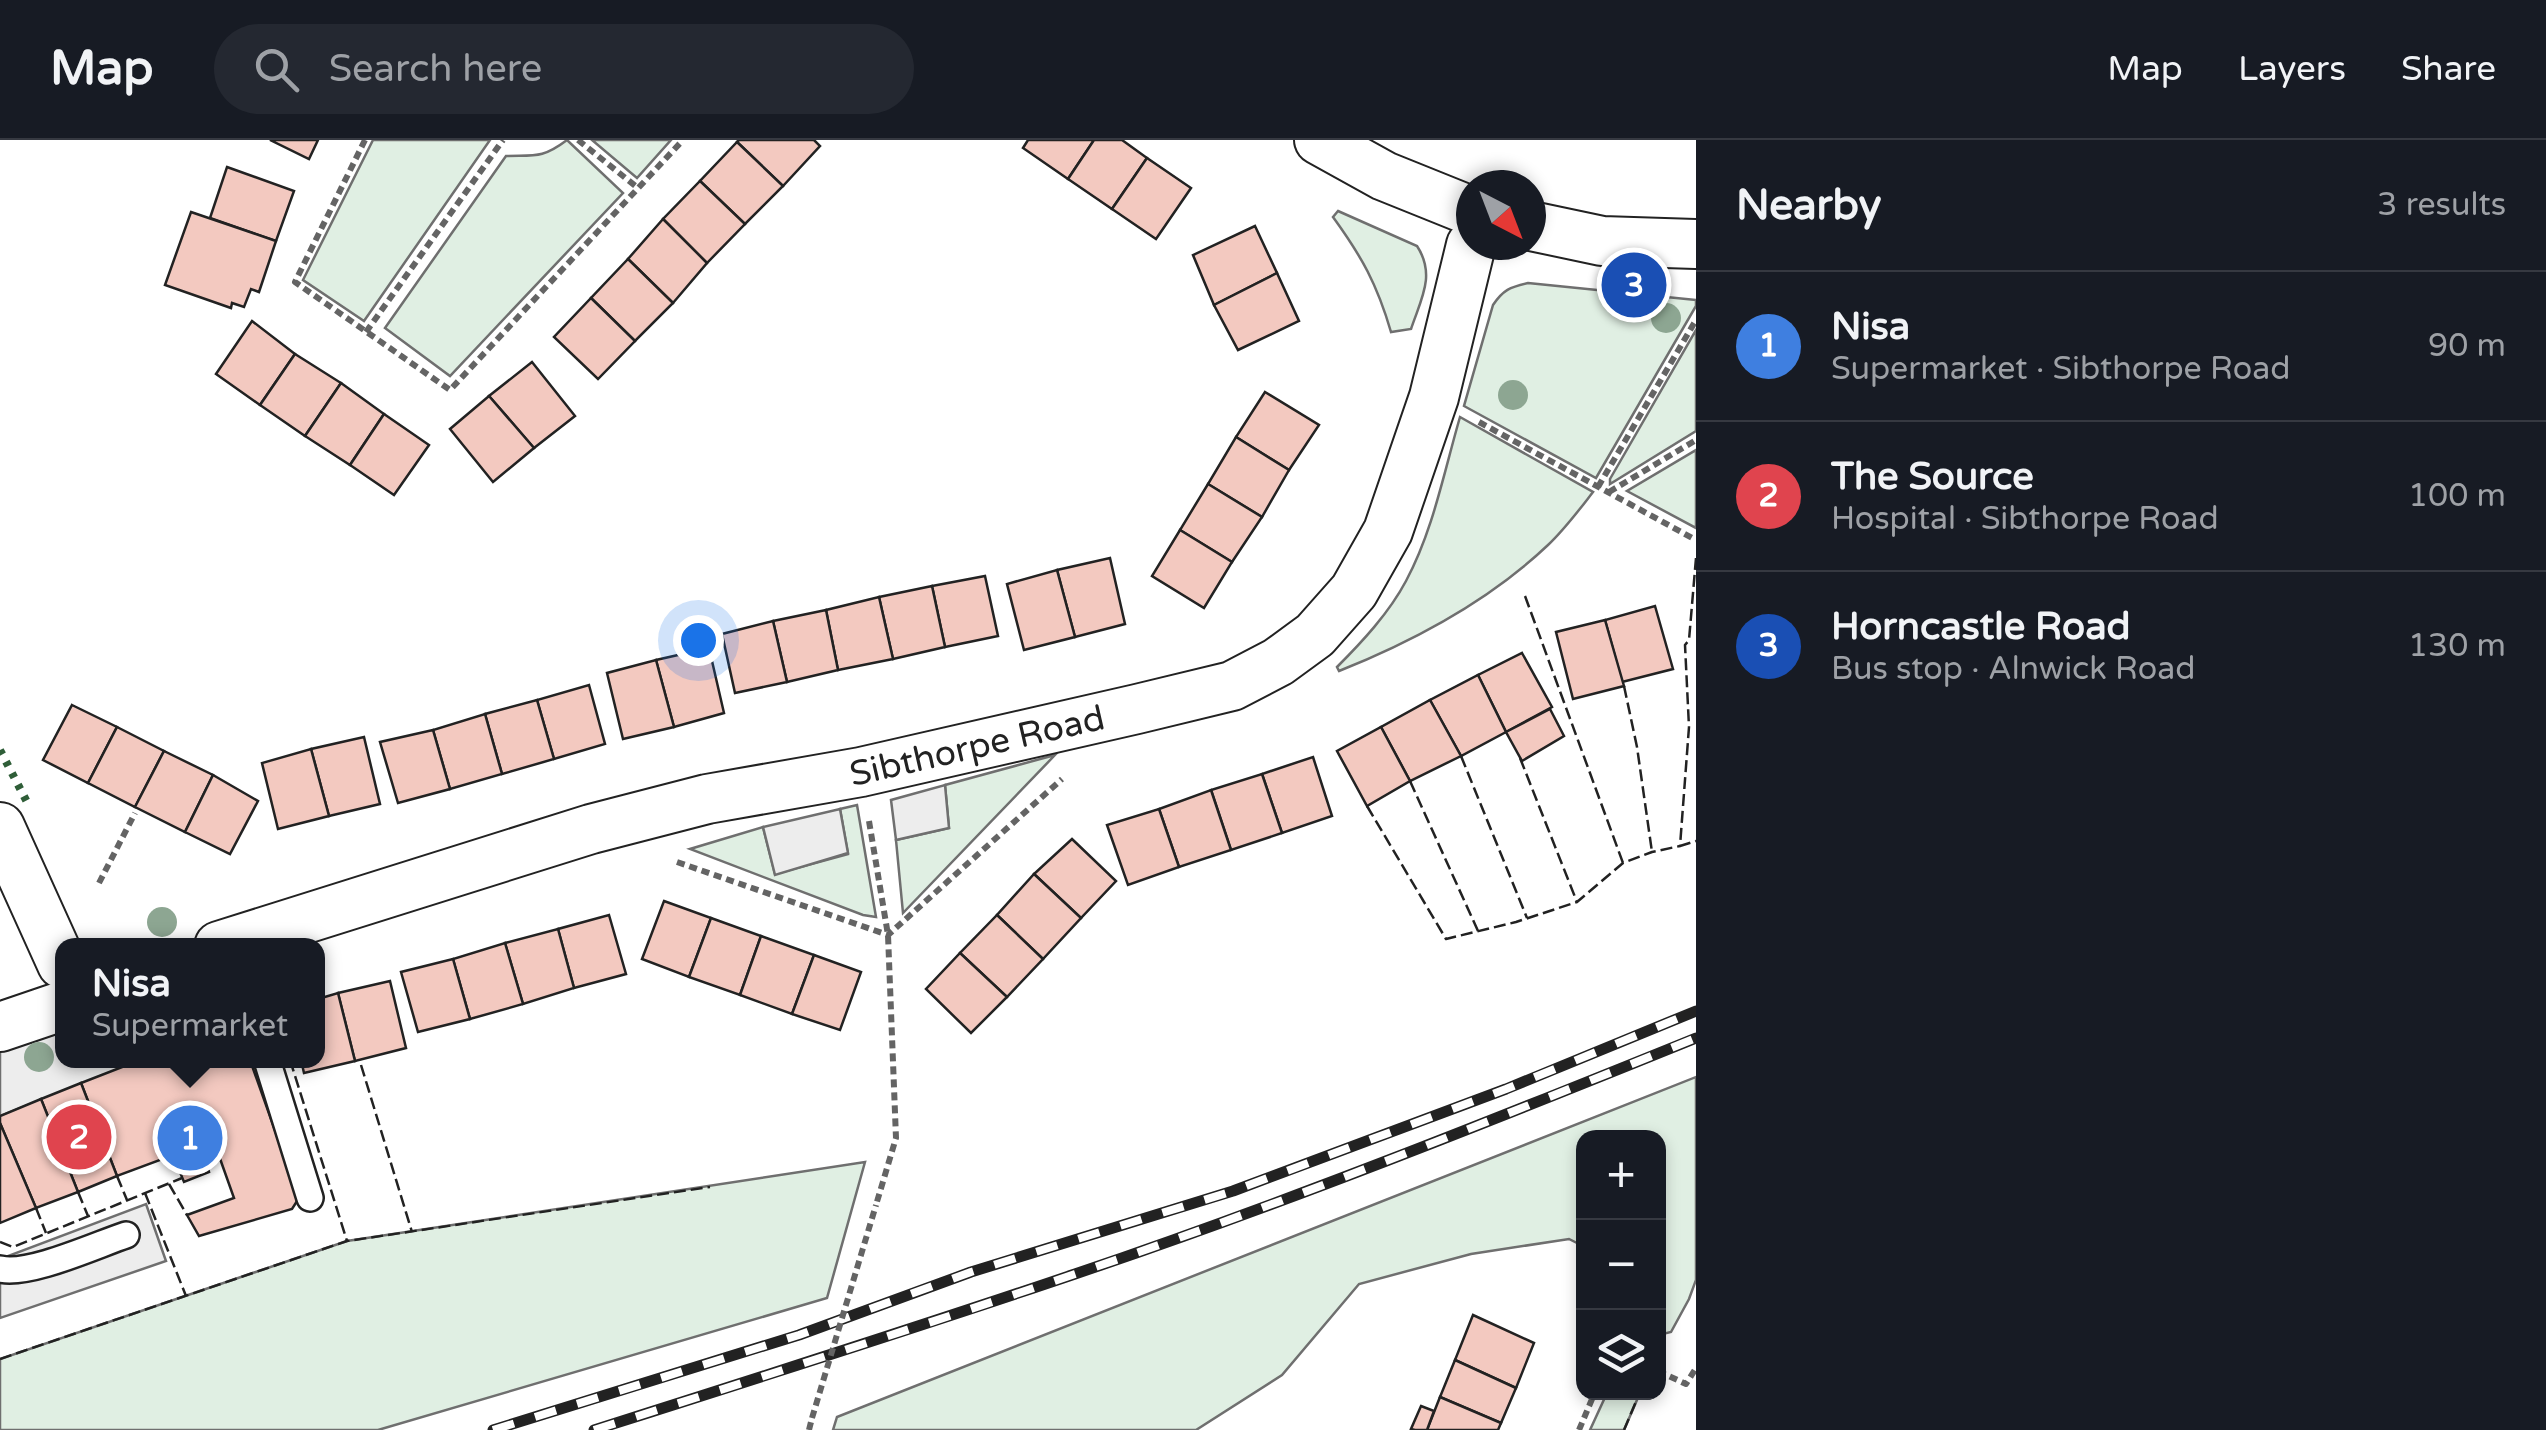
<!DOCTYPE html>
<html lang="en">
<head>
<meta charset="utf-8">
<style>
  :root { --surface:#171b24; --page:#242831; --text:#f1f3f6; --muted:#9ea1a6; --line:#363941; --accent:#0f766e }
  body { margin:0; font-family:"Varela Round",sans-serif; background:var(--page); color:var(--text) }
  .controls { position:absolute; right:30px; bottom:30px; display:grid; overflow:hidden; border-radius:20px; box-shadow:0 5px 15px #0003 }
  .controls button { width:90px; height:90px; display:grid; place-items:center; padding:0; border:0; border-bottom:2px solid var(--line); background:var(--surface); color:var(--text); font:50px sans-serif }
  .compass { position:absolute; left:1456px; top:30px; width:90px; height:90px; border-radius:50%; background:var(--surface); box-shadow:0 5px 15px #0003; rotate:138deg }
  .you { position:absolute; left:698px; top:500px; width:35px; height:35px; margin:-25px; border:8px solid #fff; border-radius:50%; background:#1a73e8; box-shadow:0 0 0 15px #1a73e833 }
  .badge { display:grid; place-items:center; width:65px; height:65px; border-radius:50%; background:var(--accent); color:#fff; font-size:32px; font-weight:700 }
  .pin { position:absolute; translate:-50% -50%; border:5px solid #fff; box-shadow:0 2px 10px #0006 }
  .popup { position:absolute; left:55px; top:798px; width:270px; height:130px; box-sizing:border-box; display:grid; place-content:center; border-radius:20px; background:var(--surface); filter:drop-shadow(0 2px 8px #0005); font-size:32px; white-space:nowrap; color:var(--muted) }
  .popup b { font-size:38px; color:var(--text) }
  .popup::after { content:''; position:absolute; left:50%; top:100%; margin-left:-20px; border:20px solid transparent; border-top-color:var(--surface) }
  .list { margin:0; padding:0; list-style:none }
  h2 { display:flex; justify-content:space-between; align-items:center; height:130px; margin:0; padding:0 40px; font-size:42px }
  h2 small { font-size:32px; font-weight:400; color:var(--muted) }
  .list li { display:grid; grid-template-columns:65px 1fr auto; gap:30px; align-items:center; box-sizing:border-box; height:150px; padding:0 40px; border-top:2px solid var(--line) }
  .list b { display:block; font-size:38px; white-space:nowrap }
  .list p { margin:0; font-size:32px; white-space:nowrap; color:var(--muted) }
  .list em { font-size:32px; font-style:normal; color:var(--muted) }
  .icon { flex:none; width:55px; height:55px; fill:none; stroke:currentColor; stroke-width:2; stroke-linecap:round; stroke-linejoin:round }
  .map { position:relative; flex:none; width:1696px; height:1290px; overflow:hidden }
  header { display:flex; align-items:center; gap:60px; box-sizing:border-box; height:140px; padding:0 50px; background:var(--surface); border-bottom:2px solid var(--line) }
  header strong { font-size:48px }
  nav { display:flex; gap:55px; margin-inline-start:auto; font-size:35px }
  .search { width:700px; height:90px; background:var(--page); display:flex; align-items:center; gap:25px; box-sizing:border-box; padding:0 35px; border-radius:55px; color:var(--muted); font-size:38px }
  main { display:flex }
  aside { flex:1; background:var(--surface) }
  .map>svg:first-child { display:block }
  .green { fill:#e0efe3; stroke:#6f6f6f; stroke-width:2.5 }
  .parking { fill:#ededed; stroke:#6f6f6f; stroke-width:2.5 }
  .building { fill:#f3c9c0; stroke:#222; stroke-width:2.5 }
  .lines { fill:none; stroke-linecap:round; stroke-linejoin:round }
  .lane-casing { stroke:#222; stroke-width:30 }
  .street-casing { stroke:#222; stroke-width:52 }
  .path { stroke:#646464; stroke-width:6; stroke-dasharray:8 5; stroke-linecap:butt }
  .lane { stroke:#fff; stroke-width:25 }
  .street { stroke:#fff; stroke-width:48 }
  .rail-casing { stroke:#222; stroke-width:11 }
  .rail { stroke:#fff; stroke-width:8; stroke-dasharray:22; stroke-linecap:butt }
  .path-bridge { stroke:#646464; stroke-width:6; stroke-dasharray:8 5; stroke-linecap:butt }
  .hedge { stroke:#2f5e38; stroke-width:8; stroke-dasharray:5 8; stroke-linecap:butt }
  .fence { stroke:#222; stroke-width:2.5; stroke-dasharray:12 5; stroke-linecap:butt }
  .tree { fill:#8da692 }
  .labels { text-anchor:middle; stroke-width:8; stroke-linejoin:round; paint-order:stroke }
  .street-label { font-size:35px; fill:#222; stroke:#fff }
</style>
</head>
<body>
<header>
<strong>Map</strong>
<div class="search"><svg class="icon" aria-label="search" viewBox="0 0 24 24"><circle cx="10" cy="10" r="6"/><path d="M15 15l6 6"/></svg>Search here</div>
<nav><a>Map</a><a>Layers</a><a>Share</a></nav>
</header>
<main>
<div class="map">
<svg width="1696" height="1290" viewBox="0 0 1696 1290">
  <rect width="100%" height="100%" fill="#fff"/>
  <g class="green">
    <path d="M373,0H490L364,181L303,140Z"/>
    <path d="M567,0L623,53L450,236L385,188L506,16C534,15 542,19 567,0Z"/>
    <path d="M592,0H671L637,38Z"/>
    <path d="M1338,71L1417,106C1436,135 1421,159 1411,189L1391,192C1377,144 1362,117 1333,77Z"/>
    <path d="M1528,143L1696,160V166L1596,338L1464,266L1493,165C1503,150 1510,147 1528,143Z"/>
    <path d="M1696,190V291L1610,344V339Z"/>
    <path d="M1460,277L1593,352C1579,370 1565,389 1548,405C1489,461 1414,501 1339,531L1337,527C1362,502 1389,473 1406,441C1433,391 1444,332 1460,277Z"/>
    <path d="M1696,310V388L1627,351Z"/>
    <path d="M1055,615L903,773L896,700L949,688L945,645Z"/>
    <path d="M857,665L876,777L863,775L690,709L763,687L775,734L848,714L840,669Z"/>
    <path d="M1696,937V1140L1689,1159L1671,1192L1659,1195L1658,998H1584L1583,1106L1569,1099L1471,1114L1359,1144L1282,1235L1196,1290H833L837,1277Z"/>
    <path d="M865,1022L827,1158L378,1290H0V1219L347,1101Z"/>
    <path d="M1607,1253H1640L1624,1290H1590Z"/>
  </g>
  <g class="parking">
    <path d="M945,645L949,688L896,700L891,660Z"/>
    <path d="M840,669L848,713L775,735L763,687Z"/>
    <path d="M62,863V920L139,921L0,976V887Z"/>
    <path d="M146,1064L166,1121L0,1178V1119Z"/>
  </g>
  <g class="building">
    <path d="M270,0H318L309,19Z"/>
    <path d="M739,0H814L820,6L783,46L737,2Z"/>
    <path d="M1028,0H1094L1068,39L1023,8Z"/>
    <path d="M1094,0H1122L1147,18L1112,69L1068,39Z"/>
    <path d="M737,2L783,46L745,84L700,41Z"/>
    <path d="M1147,18L1191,48L1156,99L1112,69Z"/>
    <path d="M227,27L294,51L276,101L210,78Z"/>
    <path d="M700,41L745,84L707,123L663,79Z"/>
    <path d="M191,72L276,101L259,152L251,149L244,167L232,163L231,168L165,145Z"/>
    <path d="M663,79L707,123L673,163L628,119Z"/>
    <path d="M1255,86L1277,133L1214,165L1193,115Z"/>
    <path d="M628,119L673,163L635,201L591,158Z"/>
    <path d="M1277,133L1299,181L1238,210L1214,165Z"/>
    <path d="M1604,139L1631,142L1629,153L1603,151Z"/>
    <path d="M591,158L635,201L598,239L554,197Z"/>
    <path d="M252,181L295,214L260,265L216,234Z"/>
    <path d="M295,214L341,243L305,296L260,265Z"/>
    <path d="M532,222L575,276L534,308L489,256Z"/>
    <path d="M341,243L384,274L350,325L305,296Z"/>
    <path d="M1265,252L1319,285L1289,330L1236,297Z"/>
    <path d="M489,256L534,308L493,342L450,289Z"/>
    <path d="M384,274L429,305L394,355L350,325Z"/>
    <path d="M1236,297L1289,330L1262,377L1208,344Z"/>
    <path d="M1208,344L1262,377L1232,422L1180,390Z"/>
    <path d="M1180,390L1232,422L1204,468L1152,436Z"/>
    <path d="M1110,418L1125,484L1075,497L1057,430Z"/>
    <path d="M1057,430L1075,497L1024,510L1007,444Z"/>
    <path d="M985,436L998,496L945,507L932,446Z"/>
    <path d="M932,446L945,507L893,519L879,457Z"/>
    <path d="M879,457L893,519L838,530L826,470Z"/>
    <path d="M1655,466L1673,529L1622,542L1605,480Z"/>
    <path d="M826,470L838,530L787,542L773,481Z"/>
    <path d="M1605,480L1624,546L1573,559L1556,492Z"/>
    <path d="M773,481L787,542L735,553L722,494Z"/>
    <path d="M709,508L724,573L674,587L656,520Z"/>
    <path d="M1522,513L1552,567L1506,592L1478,535Z"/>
    <path d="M656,520L674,587L623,599L607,533Z"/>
    <path d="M1478,535L1506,592L1461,616L1430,560Z"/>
    <path d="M589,545L605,604L554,619L537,560Z"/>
    <path d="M537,560L554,619L502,634L485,574Z"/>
    <path d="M1430,560L1461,616L1410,641L1381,587Z"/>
    <path d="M72,565L117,587L88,643L43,620Z"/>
    <path d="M1550,569L1564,596L1522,621L1506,592Z"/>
    <path d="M485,574L502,634L450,649L433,590Z"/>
    <path d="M117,587L164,611L135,667L88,643Z"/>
    <path d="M1381,587L1410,641L1367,666L1337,611Z"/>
    <path d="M433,590L450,649L398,663L380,602Z"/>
    <path d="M364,597L380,664L329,676L311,609Z"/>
    <path d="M311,609L329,676L278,689L262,623Z"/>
    <path d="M164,611L213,635L185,692L135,667Z"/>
    <path d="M1313,617L1332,676L1282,693L1262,634Z"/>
    <path d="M1262,634L1282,693L1231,710L1211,650Z"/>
    <path d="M213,635L258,661L230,714L185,692Z"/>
    <path d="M1211,650L1231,710L1179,727L1159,669Z"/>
    <path d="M1159,669L1179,727L1128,745L1107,685Z"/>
    <path d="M1072,699L1116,741L1081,778L1034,734Z"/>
    <path d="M1034,734L1081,778L1043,819L997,775Z"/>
    <path d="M664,761L711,778L689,837L642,819Z"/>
    <path d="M609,775L626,834L574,848L558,789Z"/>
    <path d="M997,775L1043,819L1007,857L960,813Z"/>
    <path d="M711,778L761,796L740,855L689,837Z"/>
    <path d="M558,789L574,848L523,864L505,803Z"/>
    <path d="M761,796L814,815L792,874L740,855Z"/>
    <path d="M505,803L523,864L470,879L453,819Z"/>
    <path d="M960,813L1007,857L971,893L926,849Z"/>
    <path d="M814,815L861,832L840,890L792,874Z"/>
    <path d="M453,819L470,879L418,892L401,832Z"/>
    <path d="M390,841L406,908L355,921L338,853Z"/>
    <path d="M338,853L355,921L304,933L301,920H318V859Z"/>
    <path d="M140,920H250L299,1058L292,1069L199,1096L187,1075L234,1058L218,1013L205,1018L209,1032L184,1042L173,1015L117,1036L81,943Z"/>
    <path d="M81,943L117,1036L78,1052L41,959Z"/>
    <path d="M41,959L78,1052L36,1068L0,983V976Z"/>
    <path d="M0,983L36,1068L0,1083Z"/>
    <path d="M1473,1175L1534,1203L1516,1248L1455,1220Z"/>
    <path d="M1455,1220L1516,1248L1501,1283L1440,1257Z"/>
    <path d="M1440,1257L1501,1283L1498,1290H1427Z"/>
    <path d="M1421,1266L1434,1271L1427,1290H1415L1411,1289Z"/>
  </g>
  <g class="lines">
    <g class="lane-casing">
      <g id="lane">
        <path d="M267,920L310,1058"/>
        <path d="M0,1129C29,1136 96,1105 126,1095"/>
      </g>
    </g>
    <g class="street-casing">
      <g id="street">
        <path d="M1319,0L1384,36L1471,71"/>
        <path d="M1531,86L1602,101L1696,104"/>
        <path d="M0,687L62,824"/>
        <path id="s1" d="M219,806L591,689L707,659L861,632L1137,569L1232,546L1278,522L1315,495L1354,451L1388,391L1434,257L1471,105"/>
        <path d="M0,887L62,866"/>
      </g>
    </g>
    <g class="path">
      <path d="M365,0L295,142L450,250L683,0"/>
      <path d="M578,0L638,48"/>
      <path d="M366,192L503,0"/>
      <path d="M1479,282L1696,400"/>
      <path d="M1598,347L1696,180"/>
      <path d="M1609,352L1696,300"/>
      <path d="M869,681L888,795L896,998L876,1065"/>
      <path d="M677,722L888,795L1062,639"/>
      <path d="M99,743L135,673"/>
      <path d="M1658,1231L1686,1244L1696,1228"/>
      <path d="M809,1290L812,1278"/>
      <path d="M1579,1290L1595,1252"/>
    </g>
    <use href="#lane" class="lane"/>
    <use href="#street" class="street"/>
    <g class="rail-casing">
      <g id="rail">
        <path d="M493,1290L799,1195L971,1132L1233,1051L1506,949L1696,871"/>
        <path d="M594,1290C755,1239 916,1188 1075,1134C1285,1063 1491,981 1696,898"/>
      </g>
    </g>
    <use href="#rail" class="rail"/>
    <path class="path-bridge" d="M812,1278L876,1065"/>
    <path class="hedge" d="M0,610L27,662"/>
    <g class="fence">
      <path d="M1696,418L1689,500L1685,505L1689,587L1680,706L1696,701"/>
      <path d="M1525,456L1623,723"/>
      <path d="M1624,546L1637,607L1652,712"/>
      <path d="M1461,616L1527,778"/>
      <path d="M1520,618L1577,762"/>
      <path d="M1410,641L1478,791"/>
      <path d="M1367,666L1446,799L1516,782L1577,762L1623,723L1652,712L1680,706"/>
      <path d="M290,920L347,1101"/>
      <path d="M361,925L412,1092"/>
      <path d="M117,1036L127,1060"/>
      <path d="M169,1044L187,1075"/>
      <path d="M78,1052L88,1076"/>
      <path d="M145,1053L186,1156"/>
      <path d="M36,1068L46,1093"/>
      <path d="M0,1102L13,1107L182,1038"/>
      <path d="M0,1219L347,1101L710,1047"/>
      <path d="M1624,1290L1640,1252"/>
    </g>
  </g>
  <g class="tree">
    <circle cx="1666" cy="178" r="15"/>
    <circle cx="1513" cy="255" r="15"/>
    <circle cx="162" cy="782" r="15"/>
    <circle cx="39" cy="917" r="15"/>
  </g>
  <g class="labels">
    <g class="street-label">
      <text dy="12" stroke="none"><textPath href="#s1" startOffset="785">Sibthorpe Road</textPath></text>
    </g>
  </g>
</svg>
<div class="controls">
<button>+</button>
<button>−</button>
<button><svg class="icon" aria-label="layers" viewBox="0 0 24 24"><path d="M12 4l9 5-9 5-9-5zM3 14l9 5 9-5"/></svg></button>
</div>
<svg class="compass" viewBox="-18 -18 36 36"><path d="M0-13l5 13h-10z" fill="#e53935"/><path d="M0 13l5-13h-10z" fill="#9ea1a6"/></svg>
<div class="you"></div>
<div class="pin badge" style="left:190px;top:998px;background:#3f7fe0">1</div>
<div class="popup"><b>Nisa</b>Supermarket</div>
<div class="pin badge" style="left:79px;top:997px;background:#e0444e">2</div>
<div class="pin badge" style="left:1634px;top:145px;background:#1a4fb4">3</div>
</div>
<aside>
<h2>Nearby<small>3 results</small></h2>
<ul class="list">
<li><span class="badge" style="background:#3f7fe0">1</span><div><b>Nisa</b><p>Supermarket · Sibthorpe Road</p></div><em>90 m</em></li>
<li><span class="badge" style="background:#e0444e">2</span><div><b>The Source</b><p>Hospital · Sibthorpe Road</p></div><em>100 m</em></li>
<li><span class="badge" style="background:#1a4fb4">3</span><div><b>Horncastle Road</b><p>Bus stop · Alnwick Road</p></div><em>130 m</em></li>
</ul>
</aside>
</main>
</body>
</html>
